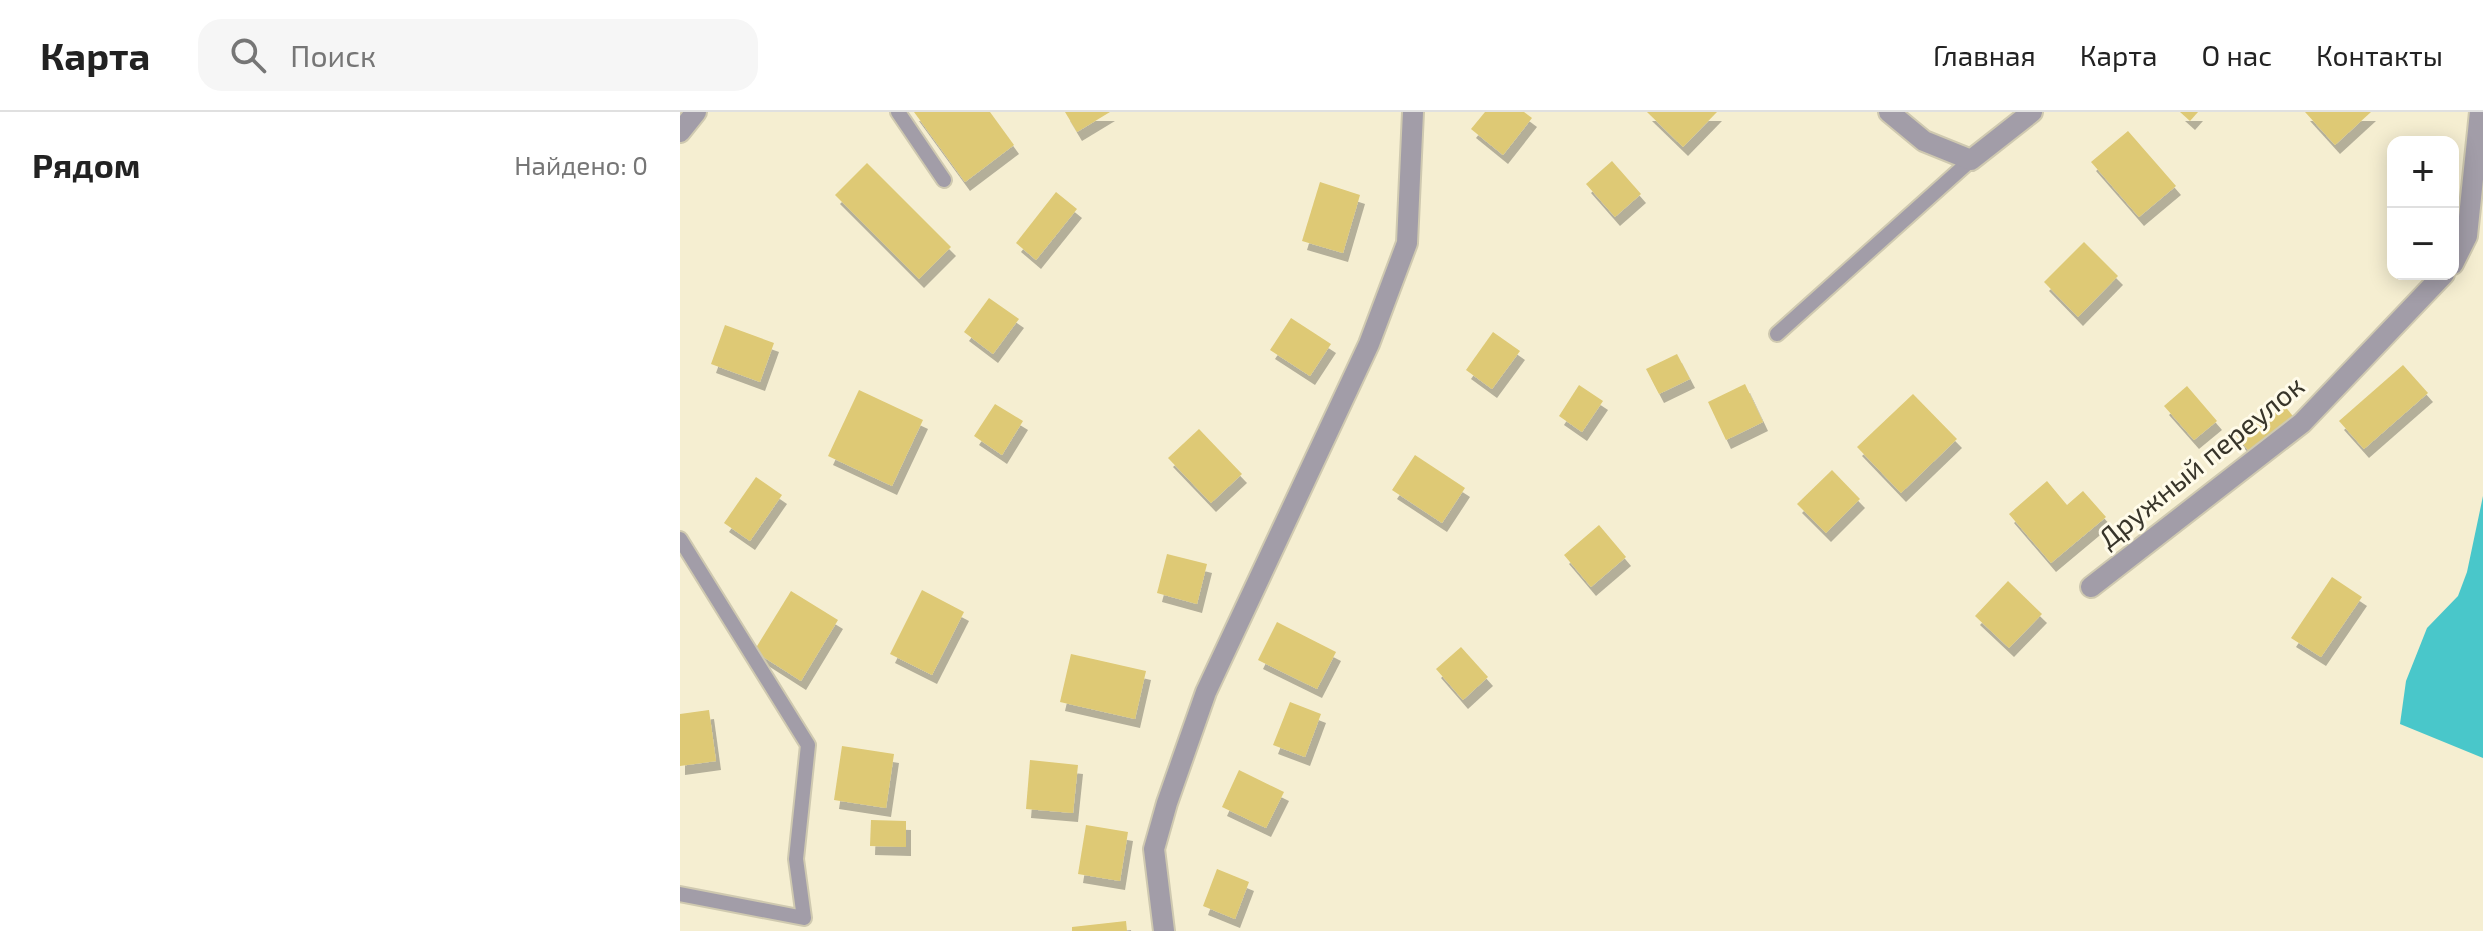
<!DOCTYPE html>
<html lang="ru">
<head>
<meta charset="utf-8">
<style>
  :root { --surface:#fff; --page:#f6f6f6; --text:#222; --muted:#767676; --line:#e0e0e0 }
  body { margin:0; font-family:"Exo 2",sans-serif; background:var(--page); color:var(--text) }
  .controls { position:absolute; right:24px; top:24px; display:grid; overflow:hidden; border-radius:16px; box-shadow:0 4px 20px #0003 }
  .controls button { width:72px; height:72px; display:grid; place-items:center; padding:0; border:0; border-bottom:2px solid var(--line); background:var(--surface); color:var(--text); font:40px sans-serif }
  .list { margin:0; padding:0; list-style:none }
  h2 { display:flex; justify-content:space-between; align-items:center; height:104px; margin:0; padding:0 32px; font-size:34px }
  h2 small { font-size:26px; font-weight:400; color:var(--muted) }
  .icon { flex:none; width:44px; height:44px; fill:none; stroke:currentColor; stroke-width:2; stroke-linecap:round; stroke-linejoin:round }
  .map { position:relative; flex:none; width:1803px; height:819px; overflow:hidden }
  header { display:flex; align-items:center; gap:48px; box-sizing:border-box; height:112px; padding:0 40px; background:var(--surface); border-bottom:2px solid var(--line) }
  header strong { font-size:38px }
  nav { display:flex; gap:44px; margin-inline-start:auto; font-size:28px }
  .search { width:560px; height:72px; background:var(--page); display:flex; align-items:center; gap:20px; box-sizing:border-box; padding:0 28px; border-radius:24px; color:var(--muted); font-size:30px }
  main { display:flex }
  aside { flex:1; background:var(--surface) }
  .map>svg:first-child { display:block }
  .water { fill:#49c7ca }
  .building { fill:#dec974; filter:url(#shadow) }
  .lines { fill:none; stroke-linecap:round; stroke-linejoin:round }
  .lane-casing { stroke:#cfc9b0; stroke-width:18 }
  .street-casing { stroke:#cfc9b0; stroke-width:24 }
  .lane { stroke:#a29da8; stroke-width:14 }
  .street { stroke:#a29da8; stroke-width:20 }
  .labels { text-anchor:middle; stroke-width:6; stroke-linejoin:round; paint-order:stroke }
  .street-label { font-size:28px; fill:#38352a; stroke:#fffbe9 }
</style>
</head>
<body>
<header>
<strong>Карта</strong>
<div class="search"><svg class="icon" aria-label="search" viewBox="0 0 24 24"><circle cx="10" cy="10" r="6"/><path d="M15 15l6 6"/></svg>Поиск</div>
<nav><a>Главная</a><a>Карта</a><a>О нас</a><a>Контакты</a></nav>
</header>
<main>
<aside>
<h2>Рядом<small>Найдено: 0</small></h2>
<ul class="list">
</ul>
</aside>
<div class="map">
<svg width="1803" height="819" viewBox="0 0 1803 819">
  <defs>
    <filter id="shadow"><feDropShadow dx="5" dy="9" stdDeviation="0" flood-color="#0004"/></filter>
  </defs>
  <rect width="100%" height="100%" fill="#f5eed1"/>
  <path class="water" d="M1803,384V646L1720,612L1726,569L1747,516L1778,484L1787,460Z"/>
  <g class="building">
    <path d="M234,0H310L334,33L285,70Z"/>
    <path d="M385,0H430L397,20Z"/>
    <path d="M805,0H844L852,6L823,43L791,17Z"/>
    <path d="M967,0H1037L1003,35Z"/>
    <path d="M1500,0H1518L1510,9Z"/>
    <path d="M1625,0H1691L1655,33Z"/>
    <path d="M1448,19L1496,74L1459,105L1411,50Z"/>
    <path d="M932,49L961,82L935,105L906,72Z"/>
    <path d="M187,51L271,135L239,167L155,83Z"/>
    <path d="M640,70L680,83L663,141L622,129Z"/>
    <path d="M376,80L397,97L356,148L336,131Z"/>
    <path d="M1404,130L1438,164L1398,205L1364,170Z"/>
    <path d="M309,186L339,207L313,242L284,220Z"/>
    <path d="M611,206L651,232L630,264L590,238Z"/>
    <path d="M45,213L94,231L80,270L31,252Z"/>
    <path d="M813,220L840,239L812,277L786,258Z"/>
    <path d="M997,242L1010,267L979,282L966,257Z"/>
    <path d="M1723,253L1748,281L1684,337L1659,309Z"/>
    <path d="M1065,272L1083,310L1046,328L1028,290Z"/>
    <path d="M899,273L923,289L902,320L879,304Z"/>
    <path d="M1507,274L1537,309L1514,328L1484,294Z"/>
    <path d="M179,278L243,308L212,374L148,344Z"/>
    <path d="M1233,282L1277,327L1221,381L1177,335Z"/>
    <path d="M1600,288L1616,308L1572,343L1556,323Z"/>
    <path d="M315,292L343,309L322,343L294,324Z"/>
    <path d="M519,317L562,362L531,391L488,346Z"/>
    <path d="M735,343L785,376L762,411L712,378Z"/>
    <path d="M1152,358L1180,387L1146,421L1117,392Z"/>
    <path d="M76,365L102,383L70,429L44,411Z"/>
    <path d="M1367,369L1387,393L1403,379L1426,405L1371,451L1329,402Z"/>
    <path d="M919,413L946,445L911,475L884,443Z"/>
    <path d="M487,442L527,452L517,492L477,481Z"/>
    <path d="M1652,465L1682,485L1641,545L1611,526Z"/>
    <path d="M1328,469L1362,502L1329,536L1295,504Z"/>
    <path d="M242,478L284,500L252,563L210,542Z"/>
    <path d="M111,479L158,508L121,569L74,539Z"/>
    <path d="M597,510L656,540L637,577L578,548Z"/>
    <path d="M781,535L808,565L783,588L756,557Z"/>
    <path d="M391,542L466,559L455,607L380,590Z"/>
    <path d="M610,590L641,602L625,645L593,633Z"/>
    <path d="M29,598L36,649L0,654V602Z"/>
    <path d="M162,634L214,642L206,696L154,688Z"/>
    <path d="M350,648L398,653L393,701L346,697Z"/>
    <path d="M559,658L604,680L586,716L542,695Z"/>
    <path d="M191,708L226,709V735L190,734Z"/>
    <path d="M406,713L448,720L440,769L398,762Z"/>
    <path d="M537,757L569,770L555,807L523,794Z"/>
    <path d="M446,809L447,819H392V815Z"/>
  </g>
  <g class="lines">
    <g class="lane-casing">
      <g id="lane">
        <path d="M218,0L264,68"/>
        <path d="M1097,222L1291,48"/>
        <path d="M0,427L128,633L116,747L124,806L0,782"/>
      </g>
    </g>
    <g class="street-casing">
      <g id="street">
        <path d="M1209,0L1244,29L1291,48L1352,0"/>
        <path d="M0,20L16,0"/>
        <path d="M1773,152L1787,124L1800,0"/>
        <path d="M1411,475L1622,311L1764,162"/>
        <path d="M484,819L474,737L487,691L526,580L689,232L727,131L733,0"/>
      </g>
    </g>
    <use href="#lane" class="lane"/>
    <use href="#street" class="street"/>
  </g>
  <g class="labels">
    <g class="street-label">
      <text transform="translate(1521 350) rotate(-39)" y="10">Дружный переулок</text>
    </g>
  </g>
</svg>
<div class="controls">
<button>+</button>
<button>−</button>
</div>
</div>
</main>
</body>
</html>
